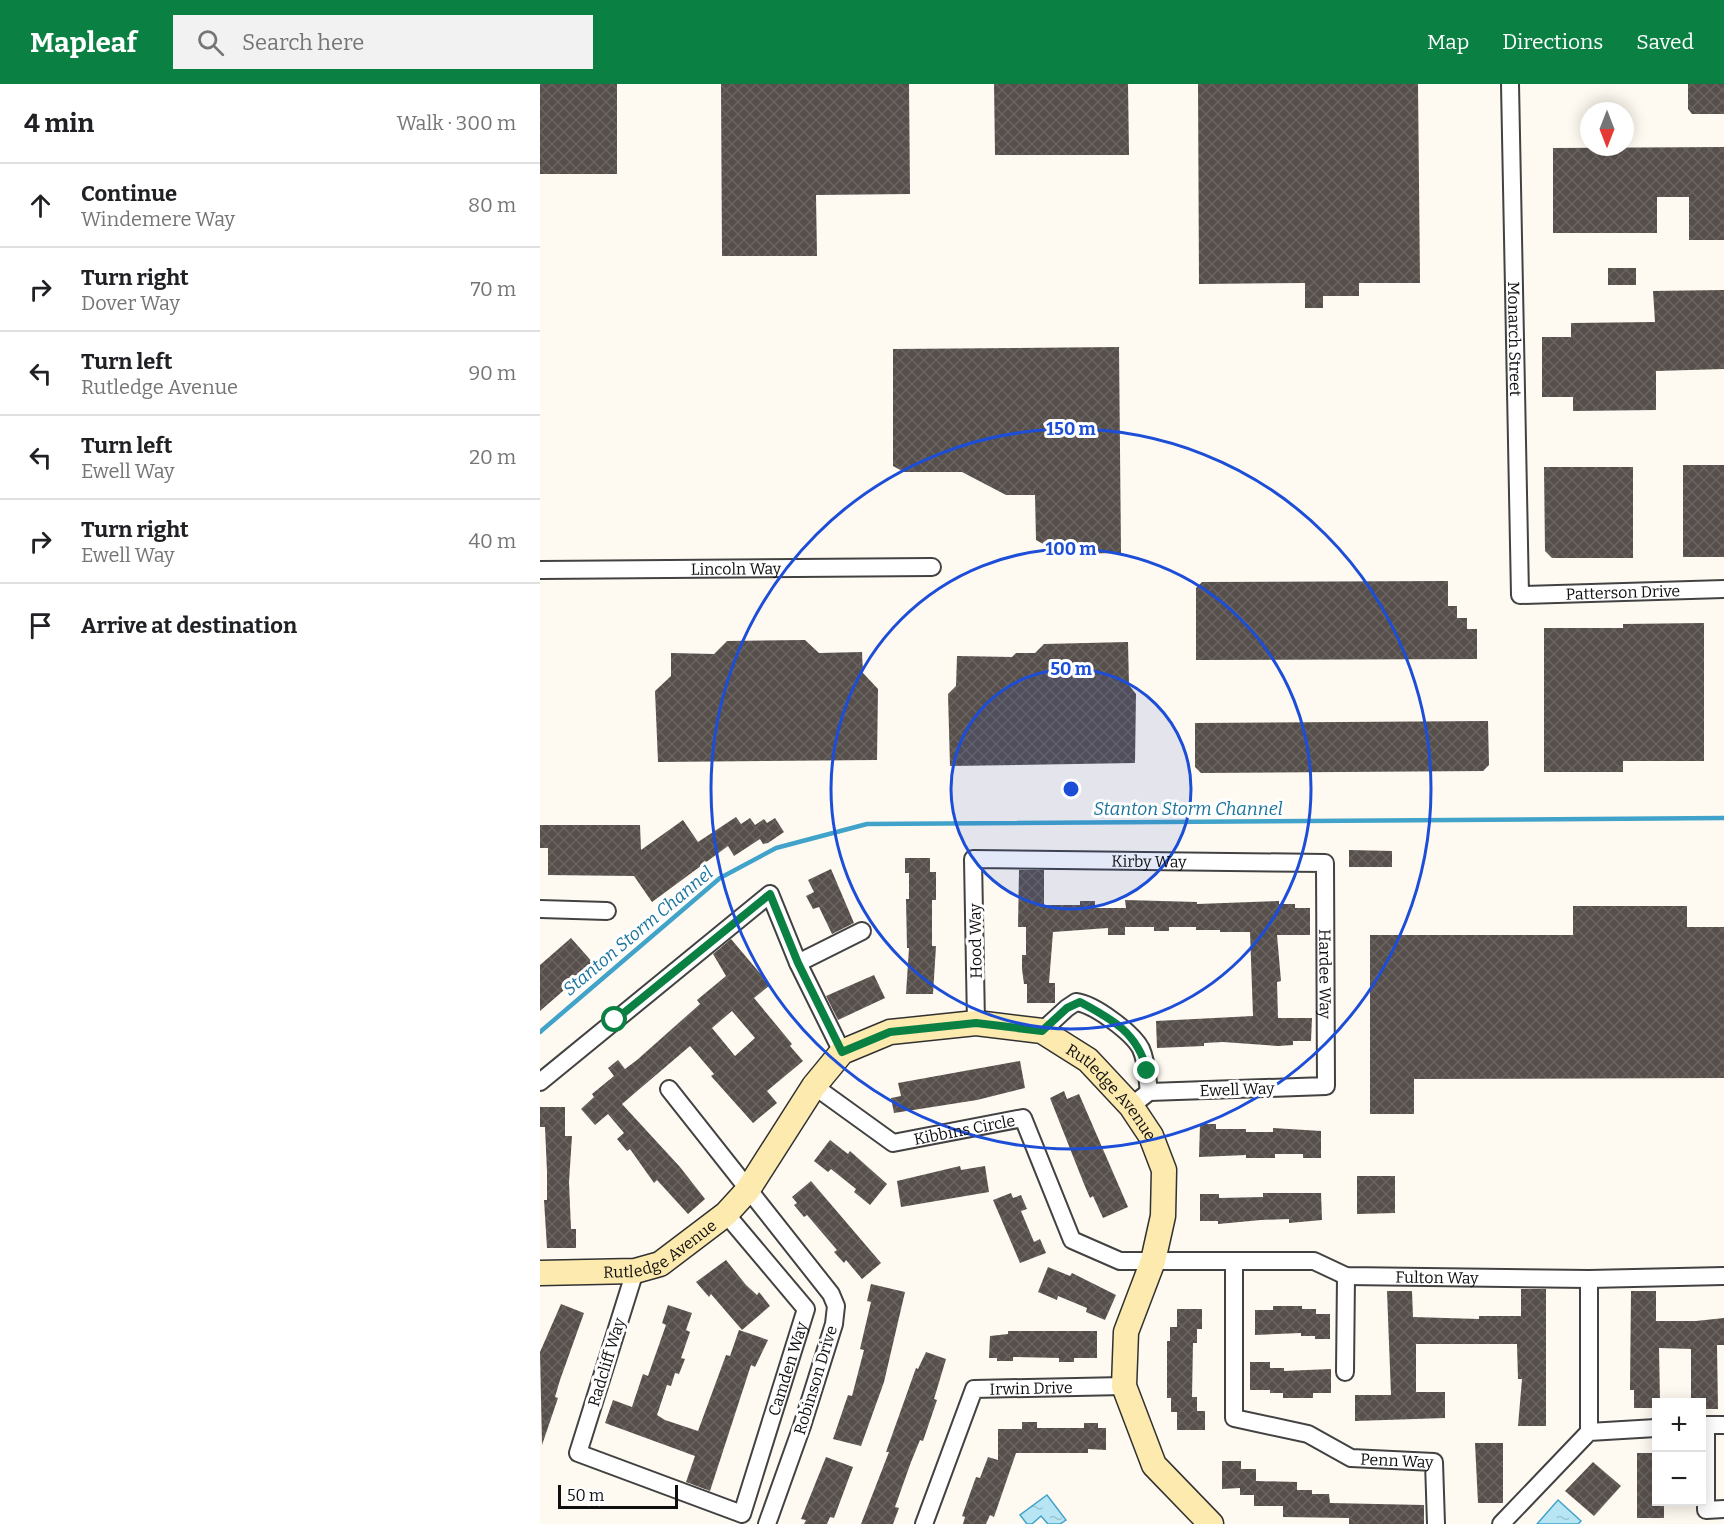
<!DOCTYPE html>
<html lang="en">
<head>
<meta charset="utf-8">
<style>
  :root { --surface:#fff; --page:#f2f2f2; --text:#202124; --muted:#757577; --line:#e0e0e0; --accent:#0b8043 }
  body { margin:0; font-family:Bitter,serif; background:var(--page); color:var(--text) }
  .controls { position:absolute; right:18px; bottom:18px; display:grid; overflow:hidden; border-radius:0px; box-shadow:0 3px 15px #0003 }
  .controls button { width:54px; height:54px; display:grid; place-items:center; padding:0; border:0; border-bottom:2px solid var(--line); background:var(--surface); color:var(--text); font:30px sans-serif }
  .compass { position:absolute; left:1040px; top:18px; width:54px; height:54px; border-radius:50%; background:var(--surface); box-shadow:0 3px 15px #0003; rotate:180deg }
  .scale { position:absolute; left:18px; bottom:15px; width:120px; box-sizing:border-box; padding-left:6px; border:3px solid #0f0f0f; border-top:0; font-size:16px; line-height:21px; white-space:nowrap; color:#0f0f0f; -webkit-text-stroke:4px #fff; paint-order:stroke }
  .stop { position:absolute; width:18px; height:18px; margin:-14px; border:4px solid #0b8043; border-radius:50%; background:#fff }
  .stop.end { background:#0b8043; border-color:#fff; box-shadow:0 2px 6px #0008 }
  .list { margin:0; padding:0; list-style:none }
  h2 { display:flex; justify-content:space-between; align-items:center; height:78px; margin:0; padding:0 24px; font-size:26px }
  h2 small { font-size:20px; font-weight:400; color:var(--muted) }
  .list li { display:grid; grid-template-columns:39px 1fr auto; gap:18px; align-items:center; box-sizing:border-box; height:84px; padding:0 24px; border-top:2px solid var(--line) }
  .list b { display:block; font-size:22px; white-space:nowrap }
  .list p { margin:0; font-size:20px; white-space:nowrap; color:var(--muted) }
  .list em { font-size:20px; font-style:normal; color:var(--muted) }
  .icon { flex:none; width:33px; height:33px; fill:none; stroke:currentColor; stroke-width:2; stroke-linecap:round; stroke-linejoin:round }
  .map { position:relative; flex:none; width:1184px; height:1440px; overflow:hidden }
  header { display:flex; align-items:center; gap:36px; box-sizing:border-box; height:84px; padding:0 30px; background:var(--accent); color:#fff }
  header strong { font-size:28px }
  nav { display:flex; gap:33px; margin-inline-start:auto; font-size:21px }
  .search { width:420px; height:54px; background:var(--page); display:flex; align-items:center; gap:15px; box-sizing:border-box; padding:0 21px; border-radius:0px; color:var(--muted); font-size:22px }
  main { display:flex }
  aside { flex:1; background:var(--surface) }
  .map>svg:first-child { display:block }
  .water { fill:url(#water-ripples); stroke:#41a3c9; stroke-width:1.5 }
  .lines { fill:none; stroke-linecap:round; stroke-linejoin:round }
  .stream { stroke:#41a3c9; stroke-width:4.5 }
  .building { fill:url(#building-cross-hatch); fill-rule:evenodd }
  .street-casing { stroke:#424242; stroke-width:20 }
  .secondary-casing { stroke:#313131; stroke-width:27 }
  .street { stroke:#fff; stroke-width:16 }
  .secondary { stroke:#fceaaf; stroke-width:24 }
  .route { stroke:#0b8043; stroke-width:8 }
  .ring { fill:none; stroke:#1d4ed8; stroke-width:3 }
  .labels { text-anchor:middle; stroke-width:6; stroke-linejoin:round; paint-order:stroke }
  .street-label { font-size:16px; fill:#0f0f0f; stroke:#fff }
  .water-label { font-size:18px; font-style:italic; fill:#1b749d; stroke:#fff }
  .centre { fill:#1d4ed8; stroke:#fff; stroke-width:3 }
  .ring-label { font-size:18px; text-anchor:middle; font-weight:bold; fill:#1d4ed8; stroke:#fff; stroke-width:6; stroke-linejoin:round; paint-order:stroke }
</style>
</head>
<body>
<header>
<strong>Mapleaf</strong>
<div class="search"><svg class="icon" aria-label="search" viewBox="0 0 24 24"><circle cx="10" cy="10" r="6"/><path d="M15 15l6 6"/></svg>Search here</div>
<nav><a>Map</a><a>Directions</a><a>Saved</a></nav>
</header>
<main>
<aside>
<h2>4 min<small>Walk · 300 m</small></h2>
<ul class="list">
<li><svg class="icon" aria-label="ahead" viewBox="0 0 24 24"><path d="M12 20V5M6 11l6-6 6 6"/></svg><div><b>Continue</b><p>Windemere Way</p></div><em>80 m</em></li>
<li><svg class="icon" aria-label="right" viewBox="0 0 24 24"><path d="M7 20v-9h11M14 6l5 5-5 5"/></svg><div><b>Turn right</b><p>Dover Way</p></div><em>70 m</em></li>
<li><svg class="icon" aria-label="left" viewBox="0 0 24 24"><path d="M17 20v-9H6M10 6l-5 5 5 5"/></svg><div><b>Turn left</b><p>Rutledge Avenue</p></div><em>90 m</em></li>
<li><svg class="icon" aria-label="left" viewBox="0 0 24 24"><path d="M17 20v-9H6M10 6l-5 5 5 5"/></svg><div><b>Turn left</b><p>Ewell Way</p></div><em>20 m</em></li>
<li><svg class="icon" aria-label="right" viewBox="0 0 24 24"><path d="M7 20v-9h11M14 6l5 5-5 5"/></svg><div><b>Turn right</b><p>Ewell Way</p></div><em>40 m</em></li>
<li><svg class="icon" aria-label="arrive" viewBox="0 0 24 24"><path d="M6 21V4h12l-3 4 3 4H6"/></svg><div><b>Arrive at destination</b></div></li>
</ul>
</aside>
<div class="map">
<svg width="1184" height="1440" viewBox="0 0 1184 1440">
  <defs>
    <pattern id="water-ripples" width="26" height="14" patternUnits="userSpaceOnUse" patternTransform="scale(1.5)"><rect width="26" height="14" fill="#b7e5f4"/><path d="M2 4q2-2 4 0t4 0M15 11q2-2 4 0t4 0" fill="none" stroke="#9cc3d0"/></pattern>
    <pattern id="building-cross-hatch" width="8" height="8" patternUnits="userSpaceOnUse" patternTransform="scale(1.5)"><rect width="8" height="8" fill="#574f4b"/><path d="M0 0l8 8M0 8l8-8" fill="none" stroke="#6a6461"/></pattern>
  </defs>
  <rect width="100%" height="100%" fill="#fffaf1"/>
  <g class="water">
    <path d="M507,1411L526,1436L520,1440H508L501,1432L492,1440H487L480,1431Z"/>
    <path d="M1018,1416L1041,1437L1038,1440H997Z"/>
  </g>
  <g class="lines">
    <path class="stream" d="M0,948L180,794L236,764L327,740L1184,734"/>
  </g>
  <g class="building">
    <rect x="0" y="0" width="77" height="90"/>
    <path d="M181,0H369L370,110L276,111L277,172H182Z"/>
    <path d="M454,0H588L589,71H455Z"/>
    <path d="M658,0H878L880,199H819V212H783V224H765V199L659,200Z"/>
    <path d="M1148,0H1184V30H1152L1148,25Z"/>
    <path d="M1184,63V156H1149V113H1117V149H1013V64Z"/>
    <rect x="1068" y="184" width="28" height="17"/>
    <path d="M1184,206V285L1116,287V326L1033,327V313H1002V253H1031V239L1115,238L1113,207Z"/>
    <path d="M579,263L581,469L521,470L496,456L495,411H466L422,388H364L353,382V265Z"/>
    <rect x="1143" y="381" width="41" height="92"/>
    <path d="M1004,383H1093V474H1012L1005,467Z"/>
    <path d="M908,497V522H917V534H927V545H937V575L656,576V504L662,498Z"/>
    <path d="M1164,539V677H1083V688H1004V544H1083V540Z"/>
    <path d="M265,556L279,569L322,568L323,589L338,605L337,676L118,678L115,607L131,592V569L174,570L187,557Z"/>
    <path d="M588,558L589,601L596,610L595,679L410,682L408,610L416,602L417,572L472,573L476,569H495L504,560Z"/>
    <path d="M948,637L949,681L943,687L661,689L655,683V639Z"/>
    <path d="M196,733L201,740L210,734L215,741L224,735L227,739L235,734L244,748L228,759L223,760L220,755L194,772L188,762L112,818L94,792L8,791V764H0V741H100L101,766L143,736L158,758Z"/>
    <path d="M809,766L852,767V783H809Z"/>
    <path d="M365,774H390V788H396V816H392V862H396L393,910H366L369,864H367L366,815H369V789H365Z"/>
    <path d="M291,785L314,839L292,850L279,823L273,825L266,812L274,808L268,796Z"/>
    <path d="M479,786H504V821H540V817H555V824H586L585,816L657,818V820L739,817V820H755V824H770V851H737L741,897L737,898L738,934H772L771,957H753V961L738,962L683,958L664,959V962L617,964L616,937L713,932L710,848H680V846H656V843H629V847H614V843H585V851H568V844L513,848L509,899H515V919H487V900H484L482,885V871H486V843H478Z"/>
    <path d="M1033,822H1147V843H1184V994L874,995V1030H830V851H1033Z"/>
    <path d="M31,854L54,880L0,927V881Z"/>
    <path d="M191,855L230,901L214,914L252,960L250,962L263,977L227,1007L237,1019L213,1039L171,992L174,990L150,962L82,1020L140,1083L165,1115L148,1130L117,1096L114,1099L90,1065L87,1067L77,1055L84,1049L68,1030L55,1041L41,1025L54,1013L52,1010L74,992L68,984L78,976L85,985L97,976L160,920L157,916L186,892L173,870ZM192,927L215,954L195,972L172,944Z"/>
    <path d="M334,891L345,914L298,936L286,912Z"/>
    <path d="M480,977L485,1004L437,1016L354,1029L351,1014L361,1012L358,999Z"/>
    <path d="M524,1007L527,1015L539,1010L588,1123L563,1134L553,1112L550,1114L544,1100L510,1014Z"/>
    <path d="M0,1023H25V1052H32L29,1098L31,1145H36V1164H7L4,1116H7V1088L5,1043H0Z"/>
    <path d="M660,1040H676V1045H706V1048H733V1044L781,1047V1074H763V1070H735V1074H706V1071L659,1073Z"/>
    <path d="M290,1056L308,1070L310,1067L347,1100L330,1121L314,1108L316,1105L291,1085L288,1088L274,1077Z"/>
    <path d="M420,1082L421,1086L445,1082L449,1108L361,1123L357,1097Z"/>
    <path d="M817,1092H855V1129L817,1130Z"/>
    <path d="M271,1097L341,1179L322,1195L306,1176L304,1179L294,1168L297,1166L267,1131L264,1133L254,1121L257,1119L252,1113Z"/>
    <path d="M471,1109L473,1114L481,1111L487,1125L481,1127L494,1158L500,1155L506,1169L480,1179L453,1116Z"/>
    <path d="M723,1109H781L782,1136L749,1139V1135L721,1136L678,1140V1137H660V1110H679V1114L723,1113Z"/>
    <path d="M186,1176L206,1201L217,1211L219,1208L230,1222L202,1246L171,1210L169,1213L156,1198Z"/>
    <path d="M508,1183L530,1192L532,1189L576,1211L565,1236L546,1228L547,1224L518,1212L517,1216L498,1208Z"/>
    <path d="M331,1200L365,1208L344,1298L321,1362L293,1355L308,1311L312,1312L324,1266L320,1265L331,1218L327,1217Z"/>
    <path d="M981,1205H1006V1342H978L982,1295H978L977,1260H876V1308H905V1334L815,1337V1311H851L847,1207H872L873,1233L939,1235V1232H981Z"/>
    <path d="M1091,1207H1116V1237H1156L1184,1234V1261H1177L1178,1325H1161V1318H1151V1265L1119,1264L1120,1318H1116V1324H1094V1306H1090Z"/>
    <path d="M21,1220L44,1229L20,1296L15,1313L18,1314L2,1361L0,1268Z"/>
    <path d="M128,1221L152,1229L146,1246L150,1248L141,1274L145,1275L139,1290L135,1289L131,1302L127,1301L117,1331L125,1336L158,1347L186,1271L190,1272L199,1246L228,1256L215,1283L211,1281L170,1407L146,1398L155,1372L65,1339L73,1316L92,1323L103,1290L108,1292L126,1241L122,1239Z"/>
    <path d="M733,1222H762V1225H776V1230H790V1255H775V1252H761V1249L715,1251V1226H733Z"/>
    <path d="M637,1225H662V1245H657V1259H653L652,1313H657V1327H665V1346H637V1328H631V1314H627V1257H630V1243H637Z"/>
    <path d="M468,1247H557V1274H534V1278H519V1274L473,1273V1277H457V1274H449L450,1252L468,1250Z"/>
    <path d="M386,1268L406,1275L394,1315L397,1316L383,1357L380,1356L371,1378L355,1423L359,1424L353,1440H321L349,1368H346L376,1284L378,1285Z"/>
    <path d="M710,1278H730V1284H744V1287L791,1285V1309H773V1314H743V1309H730V1306H710Z"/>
    <path d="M482,1338H497V1344H544V1339H558V1344H566V1366L548,1365V1369H476L454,1433L450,1431L446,1440H423L425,1433L422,1432L436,1393L440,1394L448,1373L458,1376V1345H482Z"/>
    <path d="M935,1359H963V1419H938Z"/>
    <path d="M1097,1369H1116V1418H1124V1434H1097Z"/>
    <path d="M286,1373L313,1383L294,1434L290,1433L287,1440H264L266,1436L261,1435Z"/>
    <path d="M682,1377H701V1385H716V1397L757,1398V1406H772V1410H789L790,1419L884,1421V1440H809V1434L743,1433V1422H714V1411H700V1404L682,1405Z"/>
    <path d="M1053,1378L1081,1402L1054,1432L1025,1407Z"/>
  </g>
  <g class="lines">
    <g class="street-casing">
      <g id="street">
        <path id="s1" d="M970,0L980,511L1184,505"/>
        <path id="s2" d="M0,486L392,483"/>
        <path d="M0,825L67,827"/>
        <path d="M258,879L322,847"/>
        <path id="s3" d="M436,939L433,775L785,779L786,1002L609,1008L591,1022"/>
        <path d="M502,947L527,924L536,918C554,920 593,949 601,965C607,978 607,994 609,1008"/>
        <path d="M0,998L230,810L258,879L302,968"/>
        <path id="s4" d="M274,1002L353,1059L483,1034L532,1156L580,1177H774L806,1192L1049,1195L1184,1192"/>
        <path d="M129,1005L291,1210L296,1222L294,1240L262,1342L227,1440"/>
        <path id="s5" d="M694,1178V1334L768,1350L811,1374L894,1378L896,1440"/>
        <path id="s6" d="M95,1187L38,1369L202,1430L266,1225L186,1130"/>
        <path d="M1049,1195V1348"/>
        <path d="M805,1288L806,1192"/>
        <path d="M1162,1341H1184"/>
        <path d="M1166,1341V1426L1184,1425"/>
        <path id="s7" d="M384,1440L434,1305L584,1302"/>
        <path d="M961,1440L1049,1348L1116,1344"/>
      </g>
    </g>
    <g class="secondary-casing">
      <g id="secondary">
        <path id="s8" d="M0,1189L95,1187L120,1180L186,1130L207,1107L274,1002L302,968L350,948L436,939L502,947L548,976L591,1022L611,1052L624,1086L623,1132L613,1177L586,1248L584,1302L614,1381L671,1440"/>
      </g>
    </g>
    <use href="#street" class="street"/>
    <use href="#secondary" class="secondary"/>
  </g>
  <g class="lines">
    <path class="route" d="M75,936L230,810L258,879L302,968L350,948L436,939L502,947L527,924L540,918C572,935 598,949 607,987"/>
  </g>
  <circle cx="531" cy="705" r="120" fill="#1d4ed8" fill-opacity=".12"/>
  <g class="ring">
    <circle cx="531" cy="705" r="120"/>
    <circle cx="531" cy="705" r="240"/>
    <circle cx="531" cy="705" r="360"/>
  </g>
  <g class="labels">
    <g class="street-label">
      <text dy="6" stroke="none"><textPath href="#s1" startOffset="255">Monarch Street</textPath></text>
      <text dy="6" stroke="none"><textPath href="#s2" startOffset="196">Lincoln Way</textPath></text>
      <text dy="6" stroke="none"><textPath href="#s1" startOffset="614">Patterson Drive</textPath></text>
      <text dy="6" stroke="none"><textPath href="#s3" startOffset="340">Kirby Way</textPath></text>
      <text transform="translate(435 857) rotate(-91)" y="6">Hood Way</text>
      <text dy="6" stroke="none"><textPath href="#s3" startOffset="627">Hardee Way</textPath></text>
      <text transform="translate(697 1005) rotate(-2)" y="6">Ewell Way</text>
      <text dy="6" stroke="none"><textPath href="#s8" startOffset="702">Rutledge Avenue</textPath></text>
      <text dy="6" stroke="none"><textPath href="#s4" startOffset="170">Kibbins Circle</textPath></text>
      <text dy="6" stroke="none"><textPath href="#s8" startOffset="126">Rutledge Avenue</textPath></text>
      <text dy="6" stroke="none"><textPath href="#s4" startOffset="734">Fulton Way</textPath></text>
      <text transform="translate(66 1278) rotate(-73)" y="6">Radcliff Way</text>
      <text dy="6" stroke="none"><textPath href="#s6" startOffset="518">Camden Way</textPath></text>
      <text transform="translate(275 1296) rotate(-73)" y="6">Robinson Drive</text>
      <text dy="6" stroke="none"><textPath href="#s7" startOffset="201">Irwin Drive</textPath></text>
      <text dy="6" stroke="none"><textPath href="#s5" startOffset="327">Penn Way</textPath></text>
    </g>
    <g class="water-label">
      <text x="648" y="731">Stanton Storm Channel</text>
      <text transform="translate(98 847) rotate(-40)" y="6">Stanton Storm Channel</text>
    </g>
  </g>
  <circle cx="531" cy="705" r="9" class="centre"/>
  <g class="ring-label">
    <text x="531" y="351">150 m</text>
    <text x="531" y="471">100 m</text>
    <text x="531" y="591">50 m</text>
  </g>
</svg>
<div class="controls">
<button>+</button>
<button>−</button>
</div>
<svg class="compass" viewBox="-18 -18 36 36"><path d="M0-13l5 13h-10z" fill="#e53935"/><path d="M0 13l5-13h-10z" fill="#757577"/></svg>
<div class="scale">50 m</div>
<div class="stop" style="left:75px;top:936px"></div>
<div class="stop end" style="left:607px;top:987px"></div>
</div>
</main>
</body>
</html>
